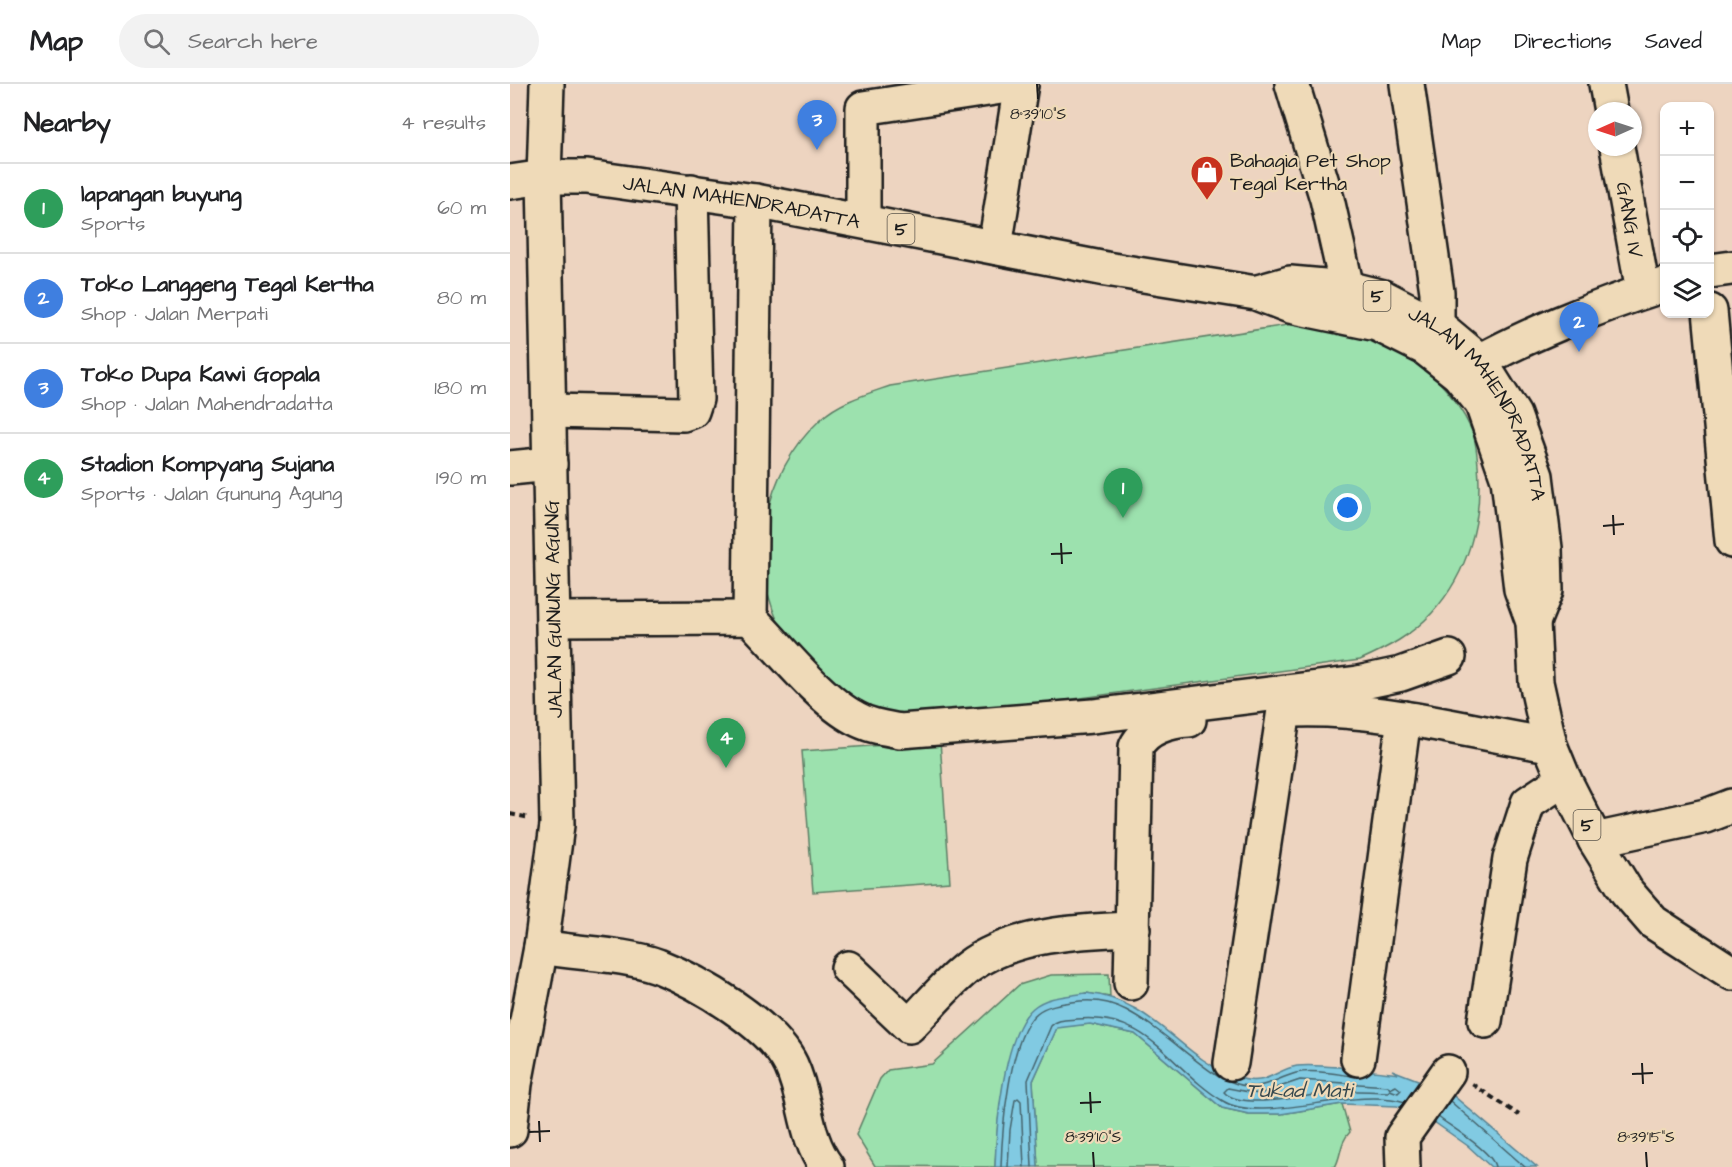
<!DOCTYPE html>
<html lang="en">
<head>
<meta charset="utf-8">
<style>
  :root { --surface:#fff; --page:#f2f2f2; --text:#202124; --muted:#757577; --line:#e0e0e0; --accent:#111827 }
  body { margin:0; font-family:"Architects Daughter",sans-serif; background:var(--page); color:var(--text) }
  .controls { position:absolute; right:18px; top:18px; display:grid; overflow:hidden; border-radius:12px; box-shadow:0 2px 4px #0004 }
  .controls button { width:54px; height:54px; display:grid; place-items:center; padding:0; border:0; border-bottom:2px solid var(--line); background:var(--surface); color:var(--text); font:30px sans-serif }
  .compass { position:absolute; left:1078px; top:18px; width:54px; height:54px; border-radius:50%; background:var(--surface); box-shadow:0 2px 4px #0004; rotate:267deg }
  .you { position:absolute; left:838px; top:424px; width:21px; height:21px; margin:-15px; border:4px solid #fff; border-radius:50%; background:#1a73e8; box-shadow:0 0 0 9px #1a73e833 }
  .badge { display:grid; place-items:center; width:39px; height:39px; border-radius:50%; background:var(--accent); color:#fff; font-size:20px; font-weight:700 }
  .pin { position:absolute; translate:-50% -50px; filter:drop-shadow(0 2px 3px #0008) }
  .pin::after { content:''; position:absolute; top:32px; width:21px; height:18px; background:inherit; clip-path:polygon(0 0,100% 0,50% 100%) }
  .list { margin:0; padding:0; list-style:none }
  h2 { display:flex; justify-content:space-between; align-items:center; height:78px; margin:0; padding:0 24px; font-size:26px }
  h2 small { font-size:20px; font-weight:400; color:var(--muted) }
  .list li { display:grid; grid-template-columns:39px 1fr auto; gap:18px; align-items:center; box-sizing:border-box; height:90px; padding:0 24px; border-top:2px solid var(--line) }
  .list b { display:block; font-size:22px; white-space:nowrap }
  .list p { margin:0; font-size:20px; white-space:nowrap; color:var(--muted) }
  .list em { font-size:20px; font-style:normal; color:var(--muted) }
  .icon { flex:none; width:33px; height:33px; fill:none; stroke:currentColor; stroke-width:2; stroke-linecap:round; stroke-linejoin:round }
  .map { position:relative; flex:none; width:1222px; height:1083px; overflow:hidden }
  header { display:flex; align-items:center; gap:36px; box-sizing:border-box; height:84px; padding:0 30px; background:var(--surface); border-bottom:2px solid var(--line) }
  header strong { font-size:28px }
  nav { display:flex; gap:33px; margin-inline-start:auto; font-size:21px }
  .search { width:420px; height:54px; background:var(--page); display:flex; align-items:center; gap:15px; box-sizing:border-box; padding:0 21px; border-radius:33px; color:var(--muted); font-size:22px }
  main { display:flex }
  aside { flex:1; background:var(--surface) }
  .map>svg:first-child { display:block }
  .green { fill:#9ce1ae; stroke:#5c7e65; stroke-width:1.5 }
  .water { fill:#81cae2; stroke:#598493; stroke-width:1.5 }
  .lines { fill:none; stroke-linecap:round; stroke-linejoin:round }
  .shore { stroke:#44626b; stroke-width:1.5 }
  .minor-casing { stroke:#1c1c1c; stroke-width:38 }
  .major-casing { stroke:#1c1c1c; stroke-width:38 }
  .highway-casing { stroke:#1c1c1c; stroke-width:38 }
  .path { stroke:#1c1c1c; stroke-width:4; stroke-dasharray:6 4.5; stroke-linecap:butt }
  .minor { stroke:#efdab8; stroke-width:33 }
  .major { stroke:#efdab8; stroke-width:33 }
  .highway { stroke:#efdab8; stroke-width:33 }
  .ticks { fill:none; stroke:#1c1c1c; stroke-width:2 }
  .labels { text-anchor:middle; stroke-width:4.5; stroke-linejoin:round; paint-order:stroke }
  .shield { fill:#efdab8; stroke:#5b554b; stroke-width:1.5 }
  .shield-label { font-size:18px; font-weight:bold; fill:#1c1c1c }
  .poi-label { font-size:20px; fill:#1c1c1c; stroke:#efdab8; text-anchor:start }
  .street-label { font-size:20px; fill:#1c1c1c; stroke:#efdab8 }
  .water-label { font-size:21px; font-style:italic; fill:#35484e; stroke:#efdab8 }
  .ticks-label { font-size:15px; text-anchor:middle; fill:#1c1c1c; stroke:#efdab8; stroke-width:4.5; stroke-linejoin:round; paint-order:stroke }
</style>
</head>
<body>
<header>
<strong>Map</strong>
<div class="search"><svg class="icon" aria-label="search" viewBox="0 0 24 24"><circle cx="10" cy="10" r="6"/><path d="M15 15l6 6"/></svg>Search here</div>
<nav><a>Map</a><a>Directions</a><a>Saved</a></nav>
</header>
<main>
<aside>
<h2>Nearby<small>4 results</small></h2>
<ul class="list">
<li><span class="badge" style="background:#2e9e5b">1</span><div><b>lapangan buyung</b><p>Sports</p></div><em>60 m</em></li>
<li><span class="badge" style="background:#3f7fe0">2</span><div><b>Toko Langgeng Tegal Kertha</b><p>Shop · Jalan Merpati</p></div><em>80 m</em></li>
<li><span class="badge" style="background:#3f7fe0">3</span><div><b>Toko Dupa Kawi Gopala</b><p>Shop · Jalan Mahendradatta</p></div><em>180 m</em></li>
<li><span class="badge" style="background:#2e9e5b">4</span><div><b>Stadion Kompyang Sujana</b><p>Sports · Jalan Gunung Agung</p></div><em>190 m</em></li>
</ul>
</aside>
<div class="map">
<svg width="1222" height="1083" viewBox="0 0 1222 1083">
  <rect width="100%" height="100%" fill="#edd4c0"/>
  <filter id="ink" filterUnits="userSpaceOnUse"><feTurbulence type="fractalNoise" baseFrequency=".0167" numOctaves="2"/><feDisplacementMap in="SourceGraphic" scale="12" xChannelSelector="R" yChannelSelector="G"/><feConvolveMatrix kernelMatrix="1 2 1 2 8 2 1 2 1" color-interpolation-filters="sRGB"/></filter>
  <g filter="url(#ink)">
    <g class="green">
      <path d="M791,239C813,244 863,251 880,260C915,278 945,310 961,345C966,355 967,370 968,381C973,435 959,488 922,529C902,551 877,564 850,576L424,634C395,631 361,630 336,613C326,607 318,595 310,587C299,576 283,565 275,552C235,482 252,389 311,335C329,318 357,310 380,302Z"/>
      <path d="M430,657L440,798L303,808L292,667Z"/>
      <path d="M599,890L600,913L576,909L516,932C493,979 487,1031 485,1083L365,1082L346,1051L370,995L378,986L422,980L509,901L541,891Z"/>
      <path d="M580,940L625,950L712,1024L739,1030H771L832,1020L840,1048C829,1059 832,1071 825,1083H528L523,997L547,943Z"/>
    </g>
    <path class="water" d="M576,909C645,916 668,972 726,993C756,1004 764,986 787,982C811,979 862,987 888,990L882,986L939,1008L1027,1083H981L958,1062L914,1031L887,1022L832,1020L771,1030H739L712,1024L625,950L580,940L547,944L523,997L528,1083H485C486,1045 493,950 523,924C537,912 559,912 576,909Z"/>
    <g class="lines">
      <g class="shore">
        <path d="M790,996L878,1002L880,1005L886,1002L891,1006L888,1009L880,1006L878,1008C862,1008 847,1006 831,1007C807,1009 731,1028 714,1008L718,1004L749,1010Z"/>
        <path d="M719,997C750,1010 759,997 786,989C802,985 826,990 842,992"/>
        <path d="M940,1017L1015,1083"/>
        <path d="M928,1033C941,1043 983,1068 985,1083"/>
        <path d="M491,1083C492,1047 499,952 527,929C537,921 550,920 562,918C580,915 599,917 616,926C650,944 677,972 709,993"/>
        <path d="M498,1083L500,1046L505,1016L508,1014L511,1017L514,1083"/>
        <path d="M522,1083L518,996L541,942C547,935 558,936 567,935C639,928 660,985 713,1017C751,1041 845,1002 895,1018"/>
      </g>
      <g class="minor-casing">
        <g id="minor">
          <path d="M782,0L817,115L837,204"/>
          <path d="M897,0L927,208V241"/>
          <path d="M1096,0L1101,27"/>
          <path id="s1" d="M1107,63L1133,207"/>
          <path d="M353,137V24L511,0"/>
          <path d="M485,163L511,0"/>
          <path d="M1200,187L1222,184"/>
          <path d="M1200,227L1222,457"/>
          <path d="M948,290C1004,255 1091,221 1154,201"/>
          <path d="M40,327L173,330L182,327L186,315L181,107"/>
          <path d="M0,384L40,380"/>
          <path d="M240,534L245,117"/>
          <path d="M44,535L240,534C269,563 310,616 345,634C359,642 374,644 390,647L583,632L848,599L891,590L939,573"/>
          <path d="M784,626C871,623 954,647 1040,661"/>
          <path d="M1085,756L1196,732L1222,722"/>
          <path d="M31,863C69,870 112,869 148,882C189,898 262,941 281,981C297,1015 294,1053 317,1083"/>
          <path d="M338,884L399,942C418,923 436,900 458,883C502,850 569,847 623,845"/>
          <path d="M621,899L626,663C635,644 659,637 679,636"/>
          <path d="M975,937L1000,775L1018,719L1054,695"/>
          <path d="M848,975L894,634"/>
          <path d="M721,979L774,626"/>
          <path d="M893,1083L892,1053L938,988"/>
        </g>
      </g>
      <g class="major-casing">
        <path id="major" d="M0,1046L5,1000L31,863L47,741L34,93L37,0"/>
      </g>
      <g class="highway-casing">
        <g id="highway">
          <path id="s2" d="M0,98L34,93H77L245,117L596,185L746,209L780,222L867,240L915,264L948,290L972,320L998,395L1011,505L1023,538L1026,598L1040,661L1054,695L1085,756L1117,808L1143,838L1222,889"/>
          <path id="s3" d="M748,208L780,199L837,204L873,213L927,241L970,277L1004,331L1026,392L1035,464L1036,506L1023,538"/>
        </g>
      </g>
      <g class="path">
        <path d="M0,730L20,734"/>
        <path d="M962,1000L1009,1031"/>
      </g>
      <use href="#minor" class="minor"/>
      <use href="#major" class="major"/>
      <use href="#highway" class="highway"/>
    </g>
  </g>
  <path class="ticks" d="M527,0L528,15M1103,431L1104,451M1093,442L1114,440M551,459L552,480M541,470L562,469M1132,979L1133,1000M1122,990L1143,989M580,1008L581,1029M570,1019L591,1018M29,1037L30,1058M19,1048L40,1047M583,1068L584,1083M1136,1068L1137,1083"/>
  <defs>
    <g id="shop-pin" transform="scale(1.725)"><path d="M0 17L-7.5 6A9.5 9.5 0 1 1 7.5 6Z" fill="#c8321e" stroke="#efdab8"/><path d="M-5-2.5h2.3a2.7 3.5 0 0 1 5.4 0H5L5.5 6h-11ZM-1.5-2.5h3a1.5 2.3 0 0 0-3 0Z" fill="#fff"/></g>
  </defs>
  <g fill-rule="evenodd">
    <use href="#shop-pin" x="697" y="88"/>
  </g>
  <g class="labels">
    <g class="shield">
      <rect x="377.5" y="130" width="27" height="30" rx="4.5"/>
      <rect x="853.5" y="197" width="27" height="30" rx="4.5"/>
      <rect x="1063.5" y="726" width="27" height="30" rx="4.5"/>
    </g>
    <g class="shield-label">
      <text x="391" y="151">5</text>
      <text x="867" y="218">5</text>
      <text x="1077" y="747">5</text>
    </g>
    <g class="poi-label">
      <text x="720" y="83">Bahagia Pet Shop<tspan x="720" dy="23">Tegal Kertha</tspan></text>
    </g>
    <g class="street-label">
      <text dy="7" stroke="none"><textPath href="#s2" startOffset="234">JALAN MAHENDRADATTA</textPath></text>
      <text dy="7" stroke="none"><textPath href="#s1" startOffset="74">GANG IV</textPath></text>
      <text dy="7" stroke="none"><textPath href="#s3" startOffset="278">JALAN MAHENDRADATTA</textPath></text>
      <text transform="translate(43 525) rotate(-91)" y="7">JALAN GUNUNG AGUNG</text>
    </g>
    <g class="water-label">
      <text x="789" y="1013">Tukad Mati</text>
    </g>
  </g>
  <g class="ticks-label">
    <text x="528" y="35">8°39'10"S</text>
    <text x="583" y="1058">8°39'10"S</text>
    <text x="1136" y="1058">8°39'15"S</text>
  </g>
</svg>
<div class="controls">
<button>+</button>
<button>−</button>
<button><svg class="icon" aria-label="locate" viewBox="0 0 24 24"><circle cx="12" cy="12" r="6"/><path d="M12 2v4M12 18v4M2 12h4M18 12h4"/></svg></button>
<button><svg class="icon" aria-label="layers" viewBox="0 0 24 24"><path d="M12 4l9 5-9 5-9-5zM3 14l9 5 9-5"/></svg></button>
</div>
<svg class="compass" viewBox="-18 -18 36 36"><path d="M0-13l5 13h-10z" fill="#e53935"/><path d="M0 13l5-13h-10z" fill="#757577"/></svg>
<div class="you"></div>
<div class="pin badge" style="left:613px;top:434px;background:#2e9e5b">1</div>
<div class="pin badge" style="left:1069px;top:268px;background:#3f7fe0">2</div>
<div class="pin badge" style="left:307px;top:66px;background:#3f7fe0">3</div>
<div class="pin badge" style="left:216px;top:684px;background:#2e9e5b">4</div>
</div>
</main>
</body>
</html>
